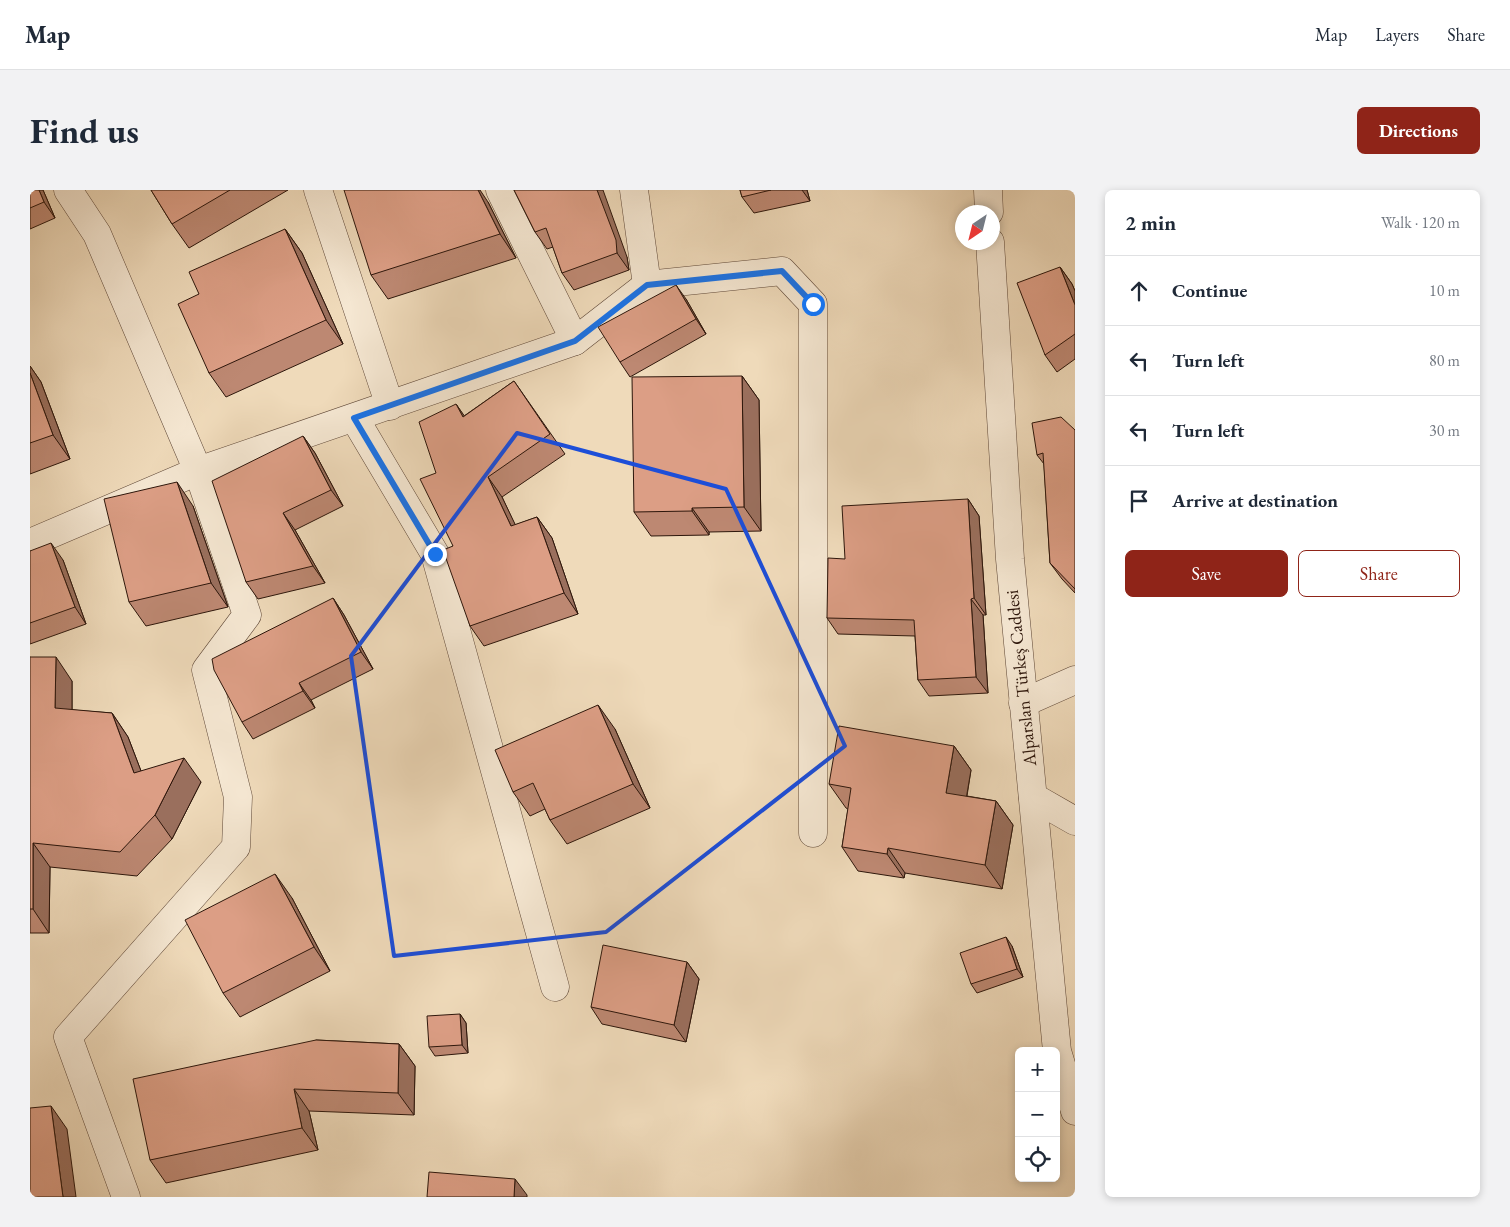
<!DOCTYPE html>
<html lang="en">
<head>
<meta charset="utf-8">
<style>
  :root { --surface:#fff; --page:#f2f2f3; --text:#1f2937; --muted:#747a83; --line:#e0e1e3; --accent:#8f2418 }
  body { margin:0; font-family:"EB Garamond",serif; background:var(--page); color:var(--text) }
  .controls { position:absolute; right:15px; bottom:15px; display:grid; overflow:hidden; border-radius:8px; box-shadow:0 2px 8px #0003 }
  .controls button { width:45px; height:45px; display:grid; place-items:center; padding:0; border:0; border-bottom:1px solid var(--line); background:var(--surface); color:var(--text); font:25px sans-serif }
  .compass { position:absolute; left:925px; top:15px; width:45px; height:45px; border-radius:50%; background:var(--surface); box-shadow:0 2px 8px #0003; rotate:215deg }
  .stop { position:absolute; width:15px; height:15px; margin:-11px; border:4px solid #1a73e8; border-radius:50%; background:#fff }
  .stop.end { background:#1a73e8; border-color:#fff; box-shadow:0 1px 5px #0008 }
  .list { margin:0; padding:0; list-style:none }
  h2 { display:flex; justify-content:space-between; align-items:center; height:65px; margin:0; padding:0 20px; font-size:21px }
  h2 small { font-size:16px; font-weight:400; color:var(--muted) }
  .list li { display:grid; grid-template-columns:32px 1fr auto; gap:15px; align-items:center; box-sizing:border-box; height:70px; padding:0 20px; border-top:1px solid var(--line) }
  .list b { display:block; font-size:19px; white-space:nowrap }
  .list em { font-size:16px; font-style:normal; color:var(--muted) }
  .actions { display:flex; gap:10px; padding:15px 20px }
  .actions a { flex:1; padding:11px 0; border:1px solid var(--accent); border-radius:8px; text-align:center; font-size:18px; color:var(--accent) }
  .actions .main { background:var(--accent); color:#fff }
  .icon { flex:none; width:28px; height:28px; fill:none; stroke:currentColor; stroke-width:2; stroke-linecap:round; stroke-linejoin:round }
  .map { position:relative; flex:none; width:1045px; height:1007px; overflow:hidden; border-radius:8px }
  header { display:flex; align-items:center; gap:30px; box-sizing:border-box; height:70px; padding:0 25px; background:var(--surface); border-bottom:1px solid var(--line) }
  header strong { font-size:24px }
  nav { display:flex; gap:28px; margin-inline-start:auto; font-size:18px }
  .intro { display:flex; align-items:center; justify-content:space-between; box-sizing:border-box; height:120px; padding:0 30px }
  h1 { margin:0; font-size:35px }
  .button { padding:12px 22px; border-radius:8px; background:var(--accent); color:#fff; font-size:18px; font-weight:700 }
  main { display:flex; gap:30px; padding:0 30px }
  aside { flex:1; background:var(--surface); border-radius:8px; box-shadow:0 2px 8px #0003 }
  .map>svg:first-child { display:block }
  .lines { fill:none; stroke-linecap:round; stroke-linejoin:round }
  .street-casing { stroke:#5e4737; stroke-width:29 }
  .street { stroke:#f5e7d2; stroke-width:28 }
  .wall { fill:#bd8872; stroke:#2d160b }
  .shaded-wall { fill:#9a6f5d; stroke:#2d160b }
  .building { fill:#dc9e85; stroke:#2d160b }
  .route { stroke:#1a73e8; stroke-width:6 }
  .marked { fill:none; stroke:#1d4ed8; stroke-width:4; stroke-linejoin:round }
  .labels { text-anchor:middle; stroke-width:4; stroke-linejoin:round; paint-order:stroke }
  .street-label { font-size:18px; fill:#2d160b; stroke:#f5e7d2 }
</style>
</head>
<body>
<header>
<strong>Map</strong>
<nav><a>Map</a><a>Layers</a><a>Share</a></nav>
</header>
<div class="intro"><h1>Find us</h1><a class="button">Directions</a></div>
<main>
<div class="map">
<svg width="1045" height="1007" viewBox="0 0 1045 1007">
  <rect width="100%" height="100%" fill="#efdaba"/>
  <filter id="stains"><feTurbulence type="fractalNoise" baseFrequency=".004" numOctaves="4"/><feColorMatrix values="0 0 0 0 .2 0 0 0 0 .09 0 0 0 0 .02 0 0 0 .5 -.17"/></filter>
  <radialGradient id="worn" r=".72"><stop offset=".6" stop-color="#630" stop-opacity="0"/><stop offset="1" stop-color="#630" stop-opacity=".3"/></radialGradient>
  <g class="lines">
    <g class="street-casing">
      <g id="street">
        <path d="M38,0L67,44L168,281L217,425L176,480L208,607L206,657L38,847L96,1007"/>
        <path d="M288,0L360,216"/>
        <path d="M470,0L545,151"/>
        <path d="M604,0L617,95"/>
        <path d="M958,0L959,22"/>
        <path d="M960,52L980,369L1027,861L1045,921"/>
        <path d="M325,229L405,364L525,797"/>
        <path d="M0,353L168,281L545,151L617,95L752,81L783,114V643"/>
        <path d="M993,513L1045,490"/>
        <path d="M1003,607L1045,631"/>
      </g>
    </g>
    <use href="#street" class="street"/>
  </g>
  <g class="wall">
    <path d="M0,0H13L25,28L0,39Z"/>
    <path d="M121,0H258L159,58L142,34Z"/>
    <path d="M484,0L597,67L599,80L544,100L532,83L523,57L517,59L505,42Z"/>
    <path d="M710,0H777L780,11L724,23L712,7Z"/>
    <path d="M458,12L486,68L358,109L341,85Z"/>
    <path d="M255,39L272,63L313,154L196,207L179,183L169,104Z"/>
    <path d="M1030,77L1042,94L1045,101V169L1027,182L1015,165Z"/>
    <path d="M656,109L676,144L600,187L590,172Z"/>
    <path d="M0,176L11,192L40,269L0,284Z"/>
    <path d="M712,186L729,210L731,341L679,342V345L621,346L604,322Z"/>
    <path d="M484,191L535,264L472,307L485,335L507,327L522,348L548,424L454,456L440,436L423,356L426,214L434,226Z"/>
    <path d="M1045,240V403L1032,389L1020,373L1014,274L1007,265Z"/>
    <path d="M273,246L285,263L313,316L265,340L295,393L228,409L216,392Z"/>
    <path d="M938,309L949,326L956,425H953L958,503L899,506L888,490L885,446L808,444L797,428L815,369Z"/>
    <path d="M163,316L198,417L116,436L99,412Z"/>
    <path d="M0,361L33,370L56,434L0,454Z"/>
    <path d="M303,408L314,425L343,479L281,510L285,518L223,549L212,532Z"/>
    <path d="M0,467L42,491V520L82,523L98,547L111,581L171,592L142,649L107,686L20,677L19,743H0Z"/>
    <path d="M585,539L620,618L537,654L520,630L515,619L500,626L483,602Z"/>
    <path d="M924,556L941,580L937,606L966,611L983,635L972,699L875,683L874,688L828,681L812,657L818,619L816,618L799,594Z"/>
    <path d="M262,708L300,781L210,827L193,803Z"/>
    <path d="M982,756L993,787L947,803L941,794Z"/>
    <path d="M657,772L669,789L656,852L572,834L561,817Z"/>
    <path d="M430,824L436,833L438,863L405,866L399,857Z"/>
    <path d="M286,850L369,854L385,876L384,925L279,921L288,960L136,993L120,970Z"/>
  </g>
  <g class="shaded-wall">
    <path d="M9,0H13L25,28L14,12Z"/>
    <path d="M448,0H450L458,12L486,68L470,44Z"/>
    <path d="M567,0H573L597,67L599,80L587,63Z"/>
    <path d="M772,0H777L780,11Z"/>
    <path d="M255,39L272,63L313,154L296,130Z"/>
    <path d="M1030,77L1042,94L1045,101V115Z"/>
    <path d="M646,95L656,109L676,144L666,129Z"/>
    <path d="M0,176L11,192L40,269L23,245L0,183Z"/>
    <path d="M712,186L729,210L731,341L714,317Z"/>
    <path d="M426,214L440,234L433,227Z"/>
    <path d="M273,246L285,263L313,316L301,300Z"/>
    <path d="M458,287L472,307L496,357L481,336Z"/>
    <path d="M147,292L163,316L198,417L181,393Z"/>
    <path d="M938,309L949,326L956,425L944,408Z"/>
    <path d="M662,318L679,342V345L662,321Z"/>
    <path d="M253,323L265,340L295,393L283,376Z"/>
    <path d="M507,327L522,348L548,424L534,403Z"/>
    <path d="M21,353L33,370L56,434L45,417Z"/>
    <path d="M303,408L314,425L343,479L331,462Z"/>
    <path d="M941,409L953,425L958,503L946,487Z"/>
    <path d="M26,467L42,491V542L25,518Z"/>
    <path d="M269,493L281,510L285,518L273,501Z"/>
    <path d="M568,515L585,539L620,618L603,594Z"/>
    <path d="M82,523L98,547L121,607L104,583Z"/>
    <path d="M924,556L941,580L933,627L916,603Z"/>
    <path d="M154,568L171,592L142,649L125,625Z"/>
    <path d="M966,611L983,635L972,699L955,675Z"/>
    <path d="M3,653L20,677L19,743L3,719Z"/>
    <path d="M858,658L875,683L874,688L857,664Z"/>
    <path d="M245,684L262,708L300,781L284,757Z"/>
    <path d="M976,747L982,756L993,787L987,779Z"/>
    <path d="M657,772L669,789L656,852L644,835Z"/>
    <path d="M430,824L436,833L438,863L432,855Z"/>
    <path d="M369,854L385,876L384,925L368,903Z"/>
    <path d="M264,899L279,921L288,960L272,938Z"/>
    <path d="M21,916L37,939L46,1007H33Z"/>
    <path d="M485,989L497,1005V1007H484Z"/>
  </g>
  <g class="building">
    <path d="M0,0H9L14,12L0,18Z"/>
    <path d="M121,0H200L142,34Z"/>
    <path d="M314,0H448L470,44L341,85Z"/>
    <path d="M484,0H567L586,50L587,63L532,83L516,38L505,42Z"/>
    <path d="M710,0H741L712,7Z"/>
    <path d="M255,39L296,130L179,183L148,114L169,104L159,82Z"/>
    <path d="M1030,77L1045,115V144L1015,165L987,93Z"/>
    <path d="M646,95L666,129L590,172L568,137Z"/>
    <path d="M0,183L23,245L0,253Z"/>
    <path d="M712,186L714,317L662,318V321L604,322L602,187Z"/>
    <path d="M484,191L520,244L458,287L481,336L507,327L534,403L440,436L413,360L423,356L390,289L406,283L389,232L426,214L433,227Z"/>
    <path d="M1031,227L1045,240V399L1020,373L1013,263L1007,265L1002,233Z"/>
    <path d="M273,246L301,300L253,323L283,376L216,392L182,291Z"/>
    <path d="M147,292L181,393L99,412L74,309Z"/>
    <path d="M938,309L944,408L941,409L946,487L888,490L884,430L797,428L798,368L815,369L812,316Z"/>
    <path d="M21,353L45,417L0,433V361Z"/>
    <path d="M303,408L331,462L269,493L273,501L212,532L184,480L182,469Z"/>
    <path d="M0,467H26L25,518L82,523L104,583L154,568L125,625L90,662L3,653V719H0Z"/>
    <path d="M568,515L603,594L520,630L503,593L483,602L465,560Z"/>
    <path d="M809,536L924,556L916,603L966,611L955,675L858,658L857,664L812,657L821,598L799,594Z"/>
    <path d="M245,684L284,757L193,803L155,730Z"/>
    <path d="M976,747L987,779L941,794L930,763Z"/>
    <path d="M573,755L657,772L644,835L561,817Z"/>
    <path d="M430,824L432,855L399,857L397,826Z"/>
    <path d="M286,850L369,854L368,903L264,899L272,938L120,970L103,889Z"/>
    <path d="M21,916L33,1007H0V918Z"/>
    <path d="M399,982L485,989L484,1007H397Z"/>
  </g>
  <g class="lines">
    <path class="route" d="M405,364L324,228L545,151L617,95L752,81L783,114"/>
  </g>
  <path class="marked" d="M487,243L696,299L815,556L576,742L364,766L321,466Z"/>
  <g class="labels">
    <g class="street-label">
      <text transform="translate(991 488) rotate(-96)" y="6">Alparslan Türkeş Caddesi</text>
    </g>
  </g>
  <rect width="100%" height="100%" filter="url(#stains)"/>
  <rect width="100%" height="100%" fill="url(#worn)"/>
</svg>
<div class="controls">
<button>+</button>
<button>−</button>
<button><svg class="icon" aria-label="locate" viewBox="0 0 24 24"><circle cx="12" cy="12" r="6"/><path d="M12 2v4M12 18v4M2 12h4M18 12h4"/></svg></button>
</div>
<svg class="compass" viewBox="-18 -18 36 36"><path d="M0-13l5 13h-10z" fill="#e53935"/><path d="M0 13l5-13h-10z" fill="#747a83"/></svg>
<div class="stop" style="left:783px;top:114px"></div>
<div class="stop end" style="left:405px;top:364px"></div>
</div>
<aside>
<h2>2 min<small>Walk · 120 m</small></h2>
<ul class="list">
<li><svg class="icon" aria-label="ahead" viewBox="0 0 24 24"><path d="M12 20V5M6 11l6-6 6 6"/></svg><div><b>Continue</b></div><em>10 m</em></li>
<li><svg class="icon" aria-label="left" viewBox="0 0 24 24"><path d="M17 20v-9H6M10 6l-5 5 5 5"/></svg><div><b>Turn left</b></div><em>80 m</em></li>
<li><svg class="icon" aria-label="left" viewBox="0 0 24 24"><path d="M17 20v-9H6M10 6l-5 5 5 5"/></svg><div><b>Turn left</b></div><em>30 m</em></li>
<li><svg class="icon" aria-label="arrive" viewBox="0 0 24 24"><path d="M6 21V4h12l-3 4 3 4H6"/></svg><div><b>Arrive at destination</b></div></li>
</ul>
<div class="actions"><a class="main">Save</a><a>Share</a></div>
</aside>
</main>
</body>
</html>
